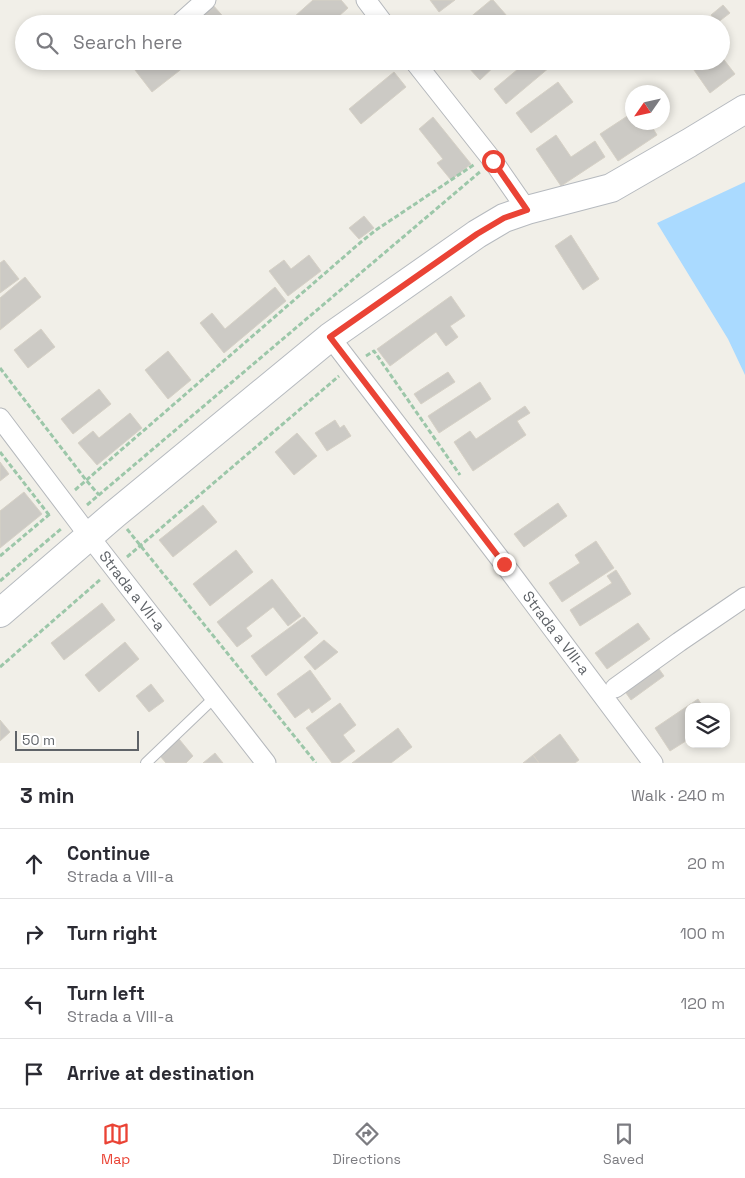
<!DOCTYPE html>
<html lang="en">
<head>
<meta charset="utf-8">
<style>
  :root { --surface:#fff; --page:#f2f2f3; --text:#2b2b33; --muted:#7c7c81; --line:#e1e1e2; --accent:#ea4335 }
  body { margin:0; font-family:"Space Grotesk",sans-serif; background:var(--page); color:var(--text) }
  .controls { position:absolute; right:15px; bottom:15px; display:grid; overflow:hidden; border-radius:10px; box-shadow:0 2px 8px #0003 }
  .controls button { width:45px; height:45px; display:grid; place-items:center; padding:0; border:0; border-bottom:1px solid var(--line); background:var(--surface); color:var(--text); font:25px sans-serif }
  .compass { position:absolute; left:625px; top:85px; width:45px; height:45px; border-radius:50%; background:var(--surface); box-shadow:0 2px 8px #0003; rotate:236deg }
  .scale { position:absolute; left:15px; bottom:12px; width:124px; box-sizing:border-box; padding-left:5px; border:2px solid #5f6368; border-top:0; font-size:14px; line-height:18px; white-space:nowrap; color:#5f6368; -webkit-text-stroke:4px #fff; paint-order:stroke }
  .stop { position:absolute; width:15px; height:15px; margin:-11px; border:4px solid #ea4335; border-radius:50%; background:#fff }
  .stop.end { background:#ea4335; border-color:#fff; box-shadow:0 1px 5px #0008 }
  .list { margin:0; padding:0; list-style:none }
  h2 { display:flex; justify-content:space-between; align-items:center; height:65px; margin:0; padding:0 20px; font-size:21px }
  h2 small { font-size:16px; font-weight:400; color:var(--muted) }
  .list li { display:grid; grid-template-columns:32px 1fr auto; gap:15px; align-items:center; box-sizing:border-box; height:70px; padding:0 20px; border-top:1px solid var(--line) }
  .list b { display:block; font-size:19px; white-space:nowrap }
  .list p { margin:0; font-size:16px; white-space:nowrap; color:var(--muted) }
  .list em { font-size:16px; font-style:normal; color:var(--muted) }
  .icon { flex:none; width:28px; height:28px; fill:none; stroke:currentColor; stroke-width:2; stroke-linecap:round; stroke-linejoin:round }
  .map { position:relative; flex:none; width:745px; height:763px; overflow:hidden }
  .search { position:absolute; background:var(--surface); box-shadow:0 2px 8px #0003; left:15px; right:15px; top:15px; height:55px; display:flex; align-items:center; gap:12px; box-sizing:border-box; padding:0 18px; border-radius:28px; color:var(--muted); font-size:19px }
  .sheet { height:345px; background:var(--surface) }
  nav { display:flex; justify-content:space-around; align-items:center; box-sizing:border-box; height:70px; border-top:1px solid var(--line); background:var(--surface); font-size:14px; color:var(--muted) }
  nav a { display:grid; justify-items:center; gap:2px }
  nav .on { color:var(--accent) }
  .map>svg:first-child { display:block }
  .water { fill:#aadaff }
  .building { fill:#cccac5; stroke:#d6d1c6 }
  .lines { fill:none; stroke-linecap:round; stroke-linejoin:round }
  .lane-casing { stroke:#b5b8bc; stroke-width:12 }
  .street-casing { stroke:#b5b8bc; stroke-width:21 }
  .secondary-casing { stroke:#b6babf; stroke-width:30 }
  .path { stroke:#9cc7a9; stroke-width:3; stroke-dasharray:5 2.5; stroke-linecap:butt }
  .lane { stroke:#fff; stroke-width:10 }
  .street { stroke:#fff; stroke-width:19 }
  .secondary { stroke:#fff; stroke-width:28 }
  .route { stroke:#ea4335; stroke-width:6 }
  .labels { text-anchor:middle; stroke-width:5; stroke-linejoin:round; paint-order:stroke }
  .street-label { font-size:15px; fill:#5f6368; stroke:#fff }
</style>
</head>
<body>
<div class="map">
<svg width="745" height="763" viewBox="0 0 745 763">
  <rect width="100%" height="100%" fill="#f1efe8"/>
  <path class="water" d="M745,182V375L728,339L657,223Z"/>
  <g class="building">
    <path d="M313,0H341L348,8L330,24H310L309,23L308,24H300L294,17Z"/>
    <path d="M430,0H455L439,12Z"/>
    <path d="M491,0H493L507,16L497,24H462Z"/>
    <path d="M212,4L228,22L225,24H199L195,19Z"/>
    <path d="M723,5L730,13L717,23L711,15Z"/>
    <path d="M721,56L735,74L710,93L694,70L706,61H721Z"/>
    <path d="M147,61H179L184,67L152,92L135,70Z"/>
    <path d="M472,61H500L480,80L467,66Z"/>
    <path d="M520,61H544L550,67L506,104L494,89L518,69L515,66Z"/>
    <path d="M394,72L406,87L361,124L349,109Z"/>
    <path d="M558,82L573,102L531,133L516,113Z"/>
    <path d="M632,113V122H649L657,135L618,161L600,134Z"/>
    <path d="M433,117L471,164L451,180L437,163L443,159L419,129Z"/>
    <path d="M556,135L571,157L595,141L605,157L561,186L536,149Z"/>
    <path d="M364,216L374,228L359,239L349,228Z"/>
    <path d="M571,235L599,279L583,290L555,246Z"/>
    <path d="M309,255L321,271L288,296L269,271L284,260L291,269Z"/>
    <path d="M4,260L19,279L0,293V263Z"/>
    <path d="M25,277L41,297L0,330V298Z"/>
    <path d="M275,287L286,301L224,353L200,323L212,313L225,329Z"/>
    <path d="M451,296L465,316L450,326L458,337L446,346L436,332L390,366L377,349Z"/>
    <path d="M41,329L55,347L28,368L14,350Z"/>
    <path d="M168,351L191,380L168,399L145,370Z"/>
    <path d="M448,372L455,382L421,404L414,394Z"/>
    <path d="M480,382L491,399L439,433L428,416Z"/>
    <path d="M99,389L111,404L73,434L61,419Z"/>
    <path d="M525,406L530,413L517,421L526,435L473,471L454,442L470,431L476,439Z"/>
    <path d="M130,413L142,428L97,465L78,443L93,431L99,438Z"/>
    <path d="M335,420L340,428L344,425L351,436L327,451L315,433Z"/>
    <path d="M297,433L317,456L294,475L275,452Z"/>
    <path d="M0,462L9,474L0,481Z"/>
    <path d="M24,492L42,514L0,548V511Z"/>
    <path d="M558,503L567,516L524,547L514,534Z"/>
    <path d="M203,505L217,522L173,557L159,540Z"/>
    <path d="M596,541L614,568L562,602L549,583L580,563L575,555Z"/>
    <path d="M236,550L253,572L210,606L193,584Z"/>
    <path d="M616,570L631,594L580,626L570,610L612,583L607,576Z"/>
    <path d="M272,579L301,616L288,626L273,607L246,628L252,636L237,647L217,622Z"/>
    <path d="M102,603L115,620L64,660L51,643Z"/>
    <path d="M304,617L318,633L266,676L251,656Z"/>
    <path d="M638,623L650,639L607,669L595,653Z"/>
    <path d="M324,640L338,652L315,670L304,657Z"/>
    <path d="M125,642L139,659L99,692L85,675Z"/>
    <path d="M654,662L664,676L631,700L621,686Z"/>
    <path d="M310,670L331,699L312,713L309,708L295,718L277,694Z"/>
    <path d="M151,684L164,701L149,712L136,696Z"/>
    <path d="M698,699L703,707H689V739L670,751L655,728Z"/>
    <path d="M340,703L356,725L343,735L355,751L339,763H332L306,728Z"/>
    <path d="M0,720L10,732L0,741Z"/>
    <path d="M398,728L412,747L391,763H352Z"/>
    <path d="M560,734L579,760L575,763H539L533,755Z"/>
    <path d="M179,739L193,756L186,763H166L160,756Z"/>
    <path d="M215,753L223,763H203Z"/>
    <path d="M533,755L539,763H523Z"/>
  </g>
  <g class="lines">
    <g class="lane-casing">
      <path id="lane" d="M146,763L215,697"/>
    </g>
    <g class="street-casing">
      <g id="street">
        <path d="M366,0L384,24"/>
        <path d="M179,24L206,0"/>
        <path d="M414,61L493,161L527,210"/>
        <path d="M330,337L504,564L653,763"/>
        <path d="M0,418L74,516L89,536L266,763"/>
        <path d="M615,688L679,642L745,597"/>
      </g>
    </g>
    <g class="secondary-casing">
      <path id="secondary" d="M0,613L115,514L330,337L477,234L504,218L527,210L611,188L689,143L745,109"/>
    </g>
    <g class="path">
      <path d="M366,356L374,351L460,475"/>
      <path d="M0,368L86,480L99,495"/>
      <path d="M0,452L49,515"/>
      <path d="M75,490L361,242L376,230L475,164"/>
      <path d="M87,505L481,171"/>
      <path d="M127,529L316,763"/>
      <path d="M0,556L51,513"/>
      <path d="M127,557L339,376"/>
      <path d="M0,581L62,528"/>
      <path d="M0,667L101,579"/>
    </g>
    <use href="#lane" class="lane"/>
    <use href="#street" class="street"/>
    <use href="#secondary" class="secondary"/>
  </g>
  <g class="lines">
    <path class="route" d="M493,161L527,210L504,218L477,234L330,337L504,564"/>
  </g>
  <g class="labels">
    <g class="street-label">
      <text transform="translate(132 591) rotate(52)" y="5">Strada a VII-a</text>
      <text transform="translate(556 633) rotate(53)" y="5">Strada a VIII-a</text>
    </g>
  </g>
</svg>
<div class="controls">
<button><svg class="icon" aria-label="layers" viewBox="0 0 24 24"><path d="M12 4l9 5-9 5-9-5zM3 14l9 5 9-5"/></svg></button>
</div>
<svg class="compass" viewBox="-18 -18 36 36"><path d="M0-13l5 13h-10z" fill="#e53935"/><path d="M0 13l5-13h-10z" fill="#7c7c81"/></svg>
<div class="scale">50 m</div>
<div class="stop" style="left:493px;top:161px"></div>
<div class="stop end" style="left:504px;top:564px"></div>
<div class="search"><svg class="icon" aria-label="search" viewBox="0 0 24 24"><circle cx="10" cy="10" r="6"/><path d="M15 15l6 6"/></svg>Search here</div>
</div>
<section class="sheet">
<h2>3 min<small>Walk · 240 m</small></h2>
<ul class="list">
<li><svg class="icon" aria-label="ahead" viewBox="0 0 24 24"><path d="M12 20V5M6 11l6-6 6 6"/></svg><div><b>Continue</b><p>Strada a VIII-a</p></div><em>20 m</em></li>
<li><svg class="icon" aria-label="right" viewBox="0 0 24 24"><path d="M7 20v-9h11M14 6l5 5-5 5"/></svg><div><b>Turn right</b></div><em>100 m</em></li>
<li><svg class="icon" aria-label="left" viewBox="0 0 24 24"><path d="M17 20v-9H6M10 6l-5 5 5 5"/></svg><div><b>Turn left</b><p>Strada a VIII-a</p></div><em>120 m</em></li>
<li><svg class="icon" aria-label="arrive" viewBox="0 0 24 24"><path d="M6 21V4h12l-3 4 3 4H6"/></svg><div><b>Arrive at destination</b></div></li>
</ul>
</section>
<nav>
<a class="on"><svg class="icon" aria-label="map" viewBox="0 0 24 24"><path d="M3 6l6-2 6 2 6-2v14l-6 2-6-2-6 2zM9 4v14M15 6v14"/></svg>Map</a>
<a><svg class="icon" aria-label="directions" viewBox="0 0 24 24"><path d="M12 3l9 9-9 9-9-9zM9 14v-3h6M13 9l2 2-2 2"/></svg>Directions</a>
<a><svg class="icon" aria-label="saved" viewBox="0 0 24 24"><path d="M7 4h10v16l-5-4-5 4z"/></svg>Saved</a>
</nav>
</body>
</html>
